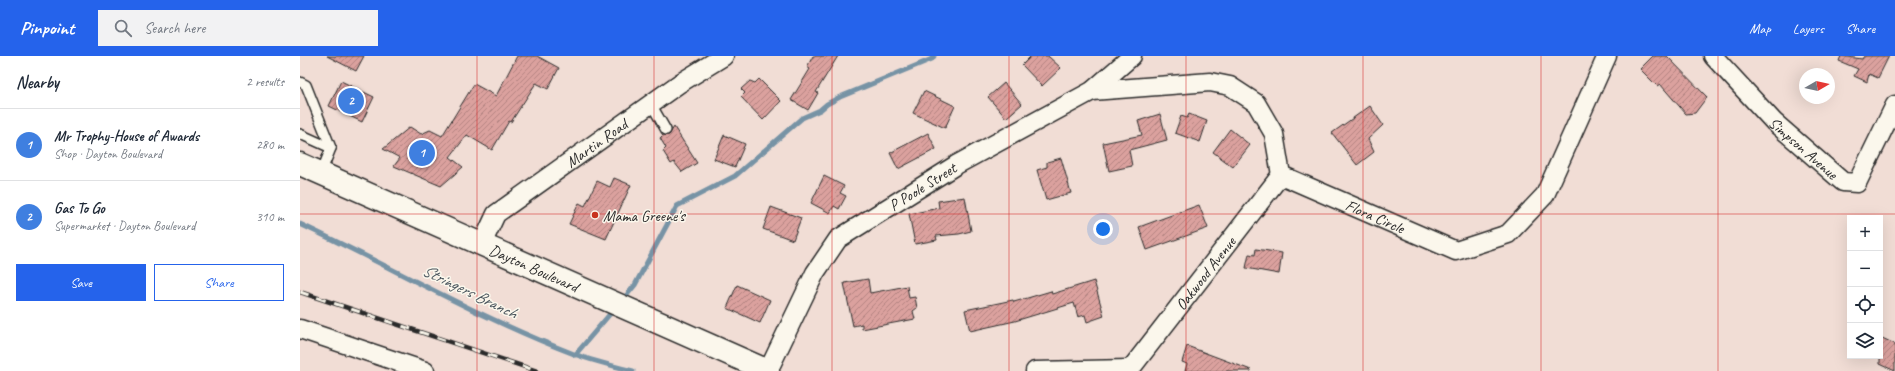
<!DOCTYPE html>
<html lang="en">
<head>
<meta charset="utf-8">
<style>
  :root { --surface:#fff; --page:#f2f2f3; --text:#1f2937; --muted:#747a83; --line:#e0e1e3; --accent:#2563eb }
  body { margin:0; font-family:Caveat,sans-serif; background:var(--page); color:var(--text) }
  .controls { position:absolute; right:12px; bottom:12px; display:grid; overflow:hidden; border-radius:0px; box-shadow:0 4px 16px #0002 }
  .controls button { width:36px; height:36px; display:grid; place-items:center; padding:0; border:0; border-bottom:1px solid var(--line); background:var(--surface); color:var(--text); font:20px sans-serif }
  .compass { position:absolute; left:1499px; top:12px; width:36px; height:36px; border-radius:50%; background:var(--surface); box-shadow:0 4px 16px #0002; rotate:81deg }
  .you { position:absolute; left:803px; top:173px; width:14px; height:14px; margin:-10px; border:3px solid #fff; border-radius:50%; background:#1a73e8; box-shadow:0 0 0 6px #1a73e833 }
  .badge { display:grid; place-items:center; width:26px; height:26px; border-radius:50%; background:var(--accent); color:#fff; font-size:13px; font-weight:700 }
  .pin { position:absolute; translate:-50% -50%; border:2px solid #fff; box-shadow:0 1px 4px #0006 }
  .list { margin:0; padding:0; list-style:none }
  h2 { display:flex; justify-content:space-between; align-items:center; height:52px; margin:0; padding:0 16px; font-size:17px }
  h2 small { font-size:13px; font-weight:400; color:var(--muted) }
  .list li { display:grid; grid-template-columns:26px 1fr auto; gap:12px; align-items:center; box-sizing:border-box; height:72px; padding:0 16px; border-top:1px solid var(--line) }
  .list b { display:block; font-size:15px; white-space:nowrap }
  .list p { margin:0; font-size:13px; white-space:nowrap; color:var(--muted) }
  .list em { font-size:13px; font-style:normal; color:var(--muted) }
  .actions { display:flex; gap:8px; padding:12px 16px }
  .actions a { flex:1; padding:9px 0; border:1px solid var(--accent); border-radius:0px; text-align:center; font-size:14px; color:var(--accent) }
  .actions .main { background:var(--accent); color:#fff }
  .icon { flex:none; width:22px; height:22px; fill:none; stroke:currentColor; stroke-width:2; stroke-linecap:round; stroke-linejoin:round }
  .map { position:relative; flex:none; width:1595px; height:315px; overflow:hidden }
  header { display:flex; align-items:center; gap:24px; box-sizing:border-box; height:56px; padding:0 20px; background:var(--accent); color:#fff }
  header strong { font-size:19px }
  nav { display:flex; gap:22px; margin-inline-start:auto; font-size:14px }
  .search { width:280px; height:36px; background:var(--page); display:flex; align-items:center; gap:10px; box-sizing:border-box; padding:0 14px; border-radius:0px; color:var(--muted); font-size:15px }
  main { display:flex }
  aside { flex:1; background:var(--surface) }
  .map>svg:first-child { display:block }
  .lines { fill:none; stroke-linecap:round; stroke-linejoin:round }
  .stream { stroke:#7793a5; stroke-width:5 }
  .building { fill:url(#building-hatch); stroke:#2b2b2b }
  .service-casing { stroke:#2b2b2b; stroke-width:12 }
  .minor-casing { stroke:#2b2b2b; stroke-width:21 }
  .secondary-casing { stroke:#2b2b2b; stroke-width:25 }
  .service { stroke:#fbf7ec; stroke-width:9 }
  .minor { stroke:#fbf7ec; stroke-width:18 }
  .secondary { stroke:#fbf7ec; stroke-width:22 }
  .rail-casing { stroke:#2b2b2b; stroke-width:4.5 }
  .rail { stroke:#fbf7ec; stroke-width:3; stroke-dasharray:9; stroke-linecap:butt }
  .grid { fill:none; stroke:#d62828; stroke-width:1; stroke-opacity:0.55 }
  .poi-dot { fill:#c8321e; stroke:#fbf7ec; stroke-width:1.5 }
  .labels { text-anchor:middle; stroke-width:3; stroke-linejoin:round; paint-order:stroke }
  .street-label { font-size:16px; fill:#2b2b2b; stroke:#fbf7ec }
  .poi-label { font-size:16px; fill:#2b2b2b; stroke:#fbf7ec; text-anchor:start }
  .water-label { font-size:17px; font-style:italic; fill:#4b565e; stroke:#fbf7ec }
</style>
</head>
<body>
<header>
<strong>Pinpoint</strong>
<div class="search"><svg class="icon" aria-label="search" viewBox="0 0 24 24"><circle cx="10" cy="10" r="6"/><path d="M15 15l6 6"/></svg>Search here</div>
<nav><a>Map</a><a>Layers</a><a>Share</a></nav>
</header>
<main>
<aside>
<h2>Nearby<small>2 results</small></h2>
<ul class="list">
<li><span class="badge" style="background:#3f7fe0">1</span><div><b>Mr Trophy-House of Awards</b><p>Shop · Dayton Boulevard</p></div><em>280 m</em></li>
<li><span class="badge" style="background:#3f7fe0">2</span><div><b>Gas To Go</b><p>Supermarket · Dayton Boulevard</p></div><em>310 m</em></li>
</ul>
<div class="actions"><a class="main">Save</a><a>Share</a></div>
</aside>
<div class="map">
<svg width="1595" height="315" viewBox="0 0 1595 315">
  <defs>
    <pattern id="building-hatch" width="6" height="6" patternUnits="userSpaceOnUse"><rect width="6" height="6" fill="#dba19e"/><path d="M-1 1l2-2M0 6l6-6M5 7l2-2" fill="none" stroke="#b28381"/></pattern>
  </defs>
  <rect width="100%" height="100%" fill="#f1ddd5"/>
  <filter id="ink" filterUnits="userSpaceOnUse"><feTurbulence type="fractalNoise" baseFrequency=".025" numOctaves="2"/><feDisplacementMap in="SourceGraphic" scale="8" xChannelSelector="R" yChannelSelector="G"/><feConvolveMatrix kernelMatrix="1 2 1 2 8 2 1 2 1" color-interpolation-filters="sRGB"/></filter>
  <g filter="url(#ink)">
    <g class="lines">
      <g class="stream">
        <path d="M0,168C92,211 179,262 274,298C293,305 313,310 333,315"/>
        <path d="M322,245L335,229L377,150L435,120L502,62L520,54L527,48L540,41L632,3L634,0"/>
        <path d="M275,299L315,252"/>
      </g>
    </g>
    <g class="building">
      <path d="M27,0H64L56,15Z"/>
      <path d="M217,0H237L259,12L248,33L236,27L211,66L209,65L192,94L167,79L150,101L163,111L141,130L94,110L100,102L83,93L110,71L121,78L130,74L142,80L174,28L196,40Z"/>
      <path d="M513,0H538L516,36L518,37L508,54L491,44L510,13L507,11Z"/>
      <path d="M731,0H748L761,12L742,30L722,9Z"/>
      <path d="M1353,0H1367L1407,41L1395,57L1386,58L1360,28L1357,30L1340,13Z"/>
      <path d="M1541,0L1562,3L1564,0H1589L1578,22L1569,18L1567,26L1554,20L1558,13L1539,5Z"/>
      <path d="M459,23L481,45L463,64L441,41L445,37L441,33L450,25L455,27Z"/>
      <path d="M41,25L74,41L62,66L29,50Z"/>
      <path d="M704,27L722,48L706,62L688,41Z"/>
      <path d="M624,35L655,50L645,72L613,57Z"/>
      <path d="M1070,50L1083,69L1068,83L1074,96L1057,109L1032,77Z"/>
      <path d="M860,58L867,84L829,94L832,110L809,115L803,87L842,79L838,65Z"/>
      <path d="M889,58L907,65L900,86L875,77L881,60L887,62Z"/>
      <path d="M374,71L397,107L382,116L374,106L371,108L363,95L366,92L360,82L363,79H369Z"/>
      <path d="M930,73L950,89L933,111L913,96Z"/>
      <path d="M628,77L636,93L598,113L590,97Z"/>
      <path d="M424,79L445,88L435,111L414,103Z"/>
      <path d="M761,102L771,137L746,144L737,114L747,111V106Z"/>
      <path d="M524,120L544,130L540,137L546,140L539,153L534,150L530,157L511,147Z"/>
      <path d="M314,122L331,129L306,183L269,168L279,147L285,150L297,125L310,131Z"/>
      <path d="M665,141L671,175L659,178L636,180L637,184L615,188L609,158L639,152L638,145Z"/>
      <path d="M899,149L908,172L847,194L839,171Z"/>
      <path d="M471,151L501,162L493,184L463,173Z"/>
      <path d="M956,193L982,197L979,218L946,212L949,198L955,199Z"/>
      <path d="M568,223L570,237L607,230L609,242L615,241L617,252L613,255L615,263L562,273V268L553,270L544,227Z"/>
      <path d="M794,225L804,260L787,266L785,259L778,261L774,247L715,265L670,275L665,254L713,244L714,246L751,235L752,238Z"/>
      <path d="M437,229L470,244L460,267L427,252Z"/>
      <path d="M1580,281L1595,288V315L1580,308Z"/>
      <path d="M887,290L951,314V315H885L887,308L882,306Z"/>
    </g>
    <g class="lines">
      <g class="service-casing">
        <g id="service">
          <path d="M0,26L6,29L31,92"/>
          <path d="M351,48L366,74"/>
          <path d="M0,78L31,92L21,117"/>
        </g>
      </g>
      <g class="minor-casing">
        <g id="minor">
          <path id="s1" d="M1413,0L1474,66L1543,126L1557,127L1595,49"/>
          <path id="s2" d="M792,35L910,26L930,30L956,47L974,78L981,119L1156,195L1208,178L1245,139L1307,0"/>
          <path id="s3" d="M182,188L196,158L380,27L424,0"/>
          <path d="M0,273L125,315"/>
          <path id="s4" d="M468,315L515,217L538,183L656,109L792,35L832,0"/>
          <path d="M735,315L830,313"/>
          <path id="s5" d="M829,315L981,119"/>
        </g>
      </g>
      <g class="secondary-casing">
        <g id="secondary">
          <path id="s6" d="M0,108L468,315"/>
        </g>
      </g>
      <use href="#service" class="service"/>
      <use href="#minor" class="minor"/>
      <use href="#secondary" class="secondary"/>
      <g class="rail-casing">
        <path id="rail" d="M0,236L237,315"/>
      </g>
      <use href="#rail" class="rail"/>
    </g>
  </g>
  <path class="grid" d="M177,0V315M354,0V315M532,0V315M709,0V315M886,0V315M1063,0V315M1241,0V315M1418,0V315M0,158H1595"/>
  <circle class="poi-dot" cx="295" cy="159" r="4"/>
  <g class="labels">
    <g class="street-label">
      <text dy="6" stroke="none"><textPath href="#s3" startOffset="156">Martin Road</textPath></text>
      <text dy="6" stroke="none"><textPath href="#s1" startOffset="129">Simpson Avenue</textPath></text>
      <text dy="6" stroke="none"><textPath href="#s4" startOffset="249">P Poole Street</textPath></text>
      <text dy="6" stroke="none"><textPath href="#s2" startOffset="350">Flora Circle</textPath></text>
      <text dy="6" stroke="none"><textPath href="#s6" startOffset="256">Dayton Boulevard</textPath></text>
      <text dy="6" stroke="none"><textPath href="#s5" startOffset="124">Oakwood Avenue</textPath></text>
    </g>
    <g class="poi-label">
      <text x="303" y="165">Mama Greene's</text>
    </g>
    <g class="water-label">
      <text transform="translate(170 235) rotate(26)" y="6">Stringers Branch</text>
    </g>
  </g>
</svg>
<div class="controls">
<button>+</button>
<button>−</button>
<button><svg class="icon" aria-label="locate" viewBox="0 0 24 24"><circle cx="12" cy="12" r="6"/><path d="M12 2v4M12 18v4M2 12h4M18 12h4"/></svg></button>
<button><svg class="icon" aria-label="layers" viewBox="0 0 24 24"><path d="M12 4l9 5-9 5-9-5zM3 14l9 5 9-5"/></svg></button>
</div>
<svg class="compass" viewBox="-18 -18 36 36"><path d="M0-13l5 13h-10z" fill="#e53935"/><path d="M0 13l5-13h-10z" fill="#747a83"/></svg>
<div class="you"></div>
<div class="pin badge" style="left:122px;top:97px;background:#3f7fe0">1</div>
<div class="pin badge" style="left:51px;top:45px;background:#3f7fe0">2</div>
</div>
</main>
</body>
</html>
